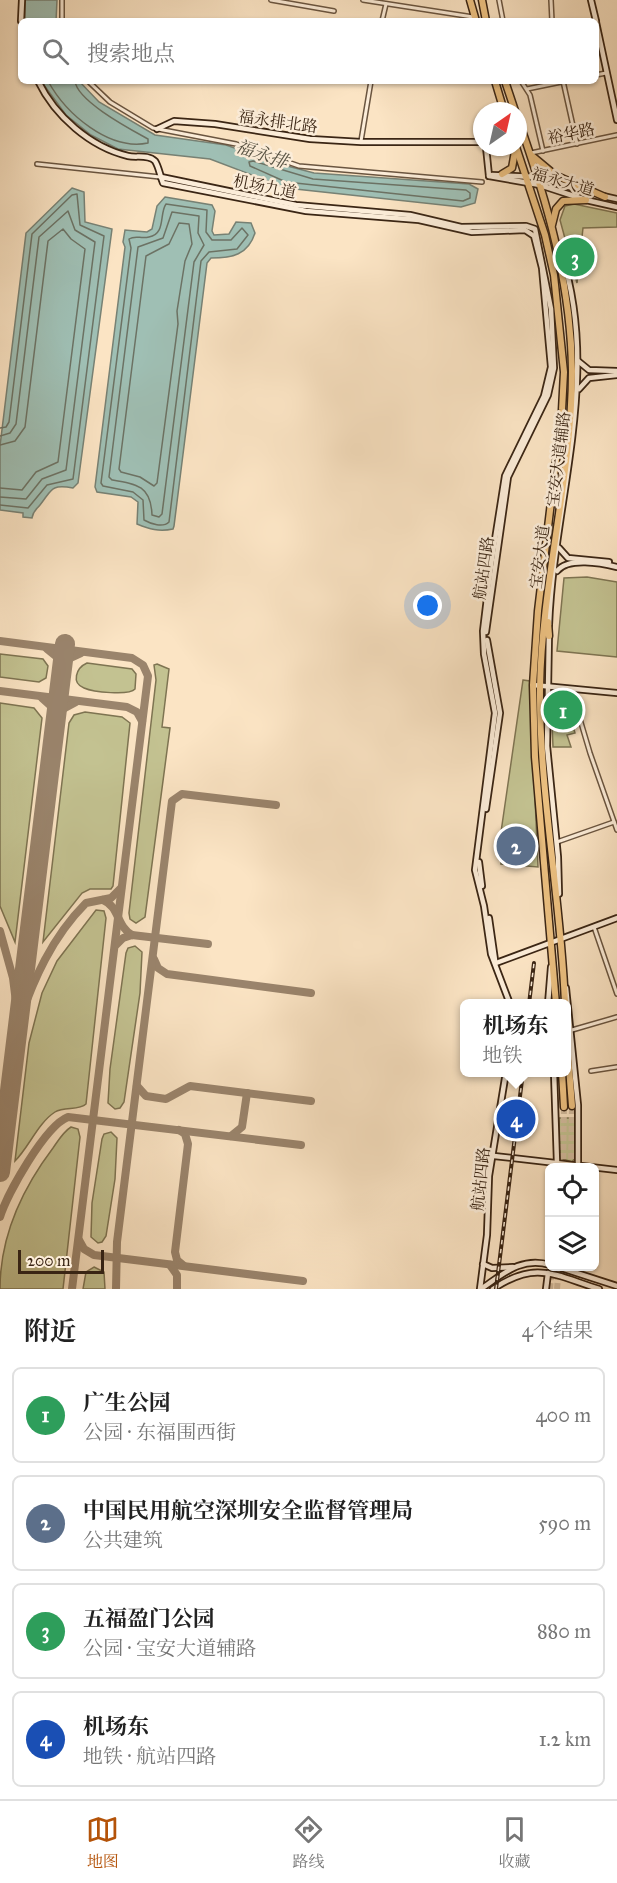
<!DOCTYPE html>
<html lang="zh">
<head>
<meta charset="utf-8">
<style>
  :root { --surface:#fff; --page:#f2f2f2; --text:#222; --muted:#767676; --line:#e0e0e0; --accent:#b45309 }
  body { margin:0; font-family:"IM FELL Great Primer","Noto Serif SC",serif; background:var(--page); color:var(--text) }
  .controls { position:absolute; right:18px; bottom:18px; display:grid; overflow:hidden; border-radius:9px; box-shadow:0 2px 4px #0004 }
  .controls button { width:54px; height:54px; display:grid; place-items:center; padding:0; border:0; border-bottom:2px solid var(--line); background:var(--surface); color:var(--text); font:30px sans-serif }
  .compass { position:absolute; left:473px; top:102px; width:54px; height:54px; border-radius:50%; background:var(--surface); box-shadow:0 2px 4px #0004; rotate:34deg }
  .scale { position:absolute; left:18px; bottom:15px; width:86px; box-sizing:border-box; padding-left:6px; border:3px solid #3a2514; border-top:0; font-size:16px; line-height:21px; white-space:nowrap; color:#3a2514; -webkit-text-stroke:4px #fcedd9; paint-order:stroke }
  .you { position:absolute; left:428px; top:606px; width:21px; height:21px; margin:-15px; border:4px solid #fff; border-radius:50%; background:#1a73e8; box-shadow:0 0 0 9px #1a73e833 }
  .badge { display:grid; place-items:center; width:39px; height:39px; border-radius:50%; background:var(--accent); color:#fff; font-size:20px; font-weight:700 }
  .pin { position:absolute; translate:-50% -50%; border:3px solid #fff; box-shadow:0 2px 6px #0006 }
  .popup { position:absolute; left:460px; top:999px; width:111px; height:78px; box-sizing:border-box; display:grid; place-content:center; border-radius:9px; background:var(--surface); filter:drop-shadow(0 2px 4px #0005); font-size:20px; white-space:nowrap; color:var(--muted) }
  .popup b { font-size:22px; color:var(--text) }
  .popup::after { content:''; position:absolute; left:50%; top:100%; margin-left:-12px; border:12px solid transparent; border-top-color:var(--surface) }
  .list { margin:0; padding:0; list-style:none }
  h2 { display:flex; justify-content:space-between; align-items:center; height:78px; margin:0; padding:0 24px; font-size:26px }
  h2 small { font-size:20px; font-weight:400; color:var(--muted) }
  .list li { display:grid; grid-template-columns:39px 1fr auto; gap:18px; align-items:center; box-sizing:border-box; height:96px; margin:0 12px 12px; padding:0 12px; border:2px solid var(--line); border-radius:9px }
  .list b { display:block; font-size:22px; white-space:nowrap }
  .list p { margin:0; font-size:20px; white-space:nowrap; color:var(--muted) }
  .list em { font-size:20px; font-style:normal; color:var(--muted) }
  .icon { flex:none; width:33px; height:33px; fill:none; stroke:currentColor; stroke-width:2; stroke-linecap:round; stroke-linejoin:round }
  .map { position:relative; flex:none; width:617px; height:1289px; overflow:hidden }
  .search { position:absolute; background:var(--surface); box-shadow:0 2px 4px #0004; left:18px; right:18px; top:18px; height:66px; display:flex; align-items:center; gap:15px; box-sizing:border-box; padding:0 21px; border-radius:9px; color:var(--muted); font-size:22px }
  .sheet { height:510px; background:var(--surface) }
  nav { display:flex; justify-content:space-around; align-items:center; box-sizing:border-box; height:84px; border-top:2px solid var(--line); background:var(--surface); font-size:16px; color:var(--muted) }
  nav a { display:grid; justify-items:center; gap:3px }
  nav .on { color:var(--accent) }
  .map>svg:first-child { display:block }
  .green { fill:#c3c291; stroke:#7e7452; stroke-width:1.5; fill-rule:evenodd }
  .water { fill:#9fbfb4; stroke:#778174; stroke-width:1.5 }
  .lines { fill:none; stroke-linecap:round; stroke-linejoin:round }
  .shore { stroke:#6c7264; stroke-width:1.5 }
  .taxiway { stroke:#9a846c; stroke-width:8 }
  .runway { stroke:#9a846c; stroke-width:20 }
  .primary-tunnel { stroke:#d4bea1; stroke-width:6; stroke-dasharray:6 3; stroke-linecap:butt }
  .street-casing { stroke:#6a5540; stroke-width:6 }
  .secondary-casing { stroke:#3a2514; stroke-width:8 }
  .primary-casing { stroke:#3a2514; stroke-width:9 }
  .street { stroke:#fcedd9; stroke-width:3 }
  .secondary { stroke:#fcedd9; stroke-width:4.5 }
  .primary { stroke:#eec282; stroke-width:6 }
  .rail-casing { stroke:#3a2514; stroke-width:4 }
  .rail { stroke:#fcedd9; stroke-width:1.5; stroke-dasharray:4.5; stroke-linecap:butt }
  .labels { text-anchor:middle; stroke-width:5; stroke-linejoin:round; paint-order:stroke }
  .street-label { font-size:16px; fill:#3a2514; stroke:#fcedd9 }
  .water-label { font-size:18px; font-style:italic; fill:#585344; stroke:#fcedd9 }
</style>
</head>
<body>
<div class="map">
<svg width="617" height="1289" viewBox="0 0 617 1289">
  <rect width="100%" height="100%" fill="#fbe4c4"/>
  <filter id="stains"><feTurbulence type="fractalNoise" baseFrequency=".00333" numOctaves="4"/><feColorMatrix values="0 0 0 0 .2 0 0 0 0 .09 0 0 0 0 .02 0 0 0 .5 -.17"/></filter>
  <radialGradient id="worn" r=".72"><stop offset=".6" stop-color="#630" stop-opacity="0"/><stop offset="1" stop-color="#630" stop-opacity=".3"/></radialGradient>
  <g class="green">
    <path d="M574,204L617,213V227L583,228L577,283L560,220L565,206Z"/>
    <path d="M587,577L617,582V657L557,651L564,578Z"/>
    <path d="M0,654L43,659L48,666L46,678L39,682L0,677Z"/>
    <path d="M87,663L132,669L136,674L135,689C129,696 93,692 84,688C71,683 76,668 87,663Z"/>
    <path d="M157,664L169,669L162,727L170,728L145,917L136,923L130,919L129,913L156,680L154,665Z"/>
    <path d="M523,680L530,681L538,867L501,864L500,839ZM505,835L529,838L526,857L503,854Z"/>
    <path d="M556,692L569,693L577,725L573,726L575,733L567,735L571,747H553L551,696Z"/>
    <path d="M0,703L34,708L42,718L15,942L0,906Z"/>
    <path d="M85,712L122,717L130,723L113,886L111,889H90L82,893L43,942L69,723L74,715Z"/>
    <path d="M96,910L104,911L106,918L86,1104C79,1111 64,1106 55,1112C38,1123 29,1147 15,1161L29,1043L42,993L57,961Z"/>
    <path d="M135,946L142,952L140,993L124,1102L120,1108L115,1109L108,1103L110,1069L126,953L128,948Z"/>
    <path d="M559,1118H575V1158L572,1162L560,1158Z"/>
    <path d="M71,1127L78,1129L80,1137L63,1289H0C0,1237 22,1189 53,1148C58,1141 63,1132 71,1127Z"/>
    <path d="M111,1132L117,1138L115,1179L106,1236L102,1242L98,1243L91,1237L92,1203L102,1139L104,1134Z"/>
    <path d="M94,1267L104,1272L105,1289H83L86,1272Z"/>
  </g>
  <g class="water">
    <path d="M25,0H57L56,21H25Z"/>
    <path d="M41,81H79L99,102L155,135L226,145L276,163L314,173L469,184L478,189L475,203L461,207L286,188L210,159L118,149L91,135L66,115Z"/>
    <path d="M72,188L84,192L85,222L112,229L78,483L73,488C50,484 52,490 40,505C36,510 33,511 32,518L23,517V513L0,510V446L26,233Z"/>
    <path d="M165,197L212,205L215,211L212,231L214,235L229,234L236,222L251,223L255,233C248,255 232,258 211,258L207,263L174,526L173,529C159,532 149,529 137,524L138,502L131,497L97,492L95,487L125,247L123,242L125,230L147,232L152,229L157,206Z"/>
  </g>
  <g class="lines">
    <g class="shore">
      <path d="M48,81C66,114 109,151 148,143V139C130,129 77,101 75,81"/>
      <path d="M253,161L313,179L466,190L470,193V198L463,201L286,182L250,166L249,162Z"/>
      <path d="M166,204L207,210L206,232L212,240H231L242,228L248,235L237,249L209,252L201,261L169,522C163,528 151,524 144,520L143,500L133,492L103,486L101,483L131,248L129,239C135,235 141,239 149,237C166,234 159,214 166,204Z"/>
      <path d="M172,212L199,216L198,233L204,245L194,262L162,514L159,517L152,515C151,486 137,484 112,480L109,477L138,247L163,238Z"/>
      <path d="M179,223L189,224L192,244L185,261L177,311L178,324L157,483L154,486L140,477L121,472L119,469L146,256L169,244Z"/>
      <path d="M0,428L6,427L9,422L32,234L72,195L77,194L80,225L104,236L73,479L47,485L28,508L0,505"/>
      <path d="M0,436L10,433L16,424L39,237L68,211L75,230L95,242L66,470L42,479L26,499L0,497"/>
      <path d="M0,445L15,441L25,427L48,241L63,229L71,239L85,249L58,462L36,472L22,490L0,488"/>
    </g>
    <g class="taxiway">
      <path d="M0,641L132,658L143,665L148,676L72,1289"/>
      <path d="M47,649L58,658L61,675"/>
      <path d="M62,670L68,659L81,653"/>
      <path d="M0,691L127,707L137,712L142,721"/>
      <path d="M42,698L52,707L55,723"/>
      <path d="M56,719L63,709L76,702"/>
      <path d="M103,900C120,907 116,926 132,935"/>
      <path d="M0,931L13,978L18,1018"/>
      <path d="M116,945L123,938L132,935L208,944"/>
      <path d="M154,959L158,968L167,974L311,993"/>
      <path d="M18,1025C33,980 52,937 86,903L111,898L121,888"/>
      <path d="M137,1086L146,1096L166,1099L190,1086L311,1101"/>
      <path d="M179,1130L185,1134L188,1144L175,1252L177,1260L183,1265"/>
      <path d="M231,1136L242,1127L247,1093"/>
      <path d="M0,1217C7,1194 45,1126 68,1117L301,1145"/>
      <path d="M79,1240L84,1249L94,1255L303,1281"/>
      <path d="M170,1265L177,1275V1289"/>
      <path d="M116,1289L117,1242L172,801L182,794L276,805"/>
    </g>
    <path class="runway" d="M0,1172L65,644"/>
    <g class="primary-tunnel">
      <path d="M563,1168L564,1107"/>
      <path d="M571,1168L572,1106"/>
      <path d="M550,1289L552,1266"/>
      <path d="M557,1289L559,1266"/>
    </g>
    <g class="street-casing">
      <g id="street">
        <path d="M271,0L334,11"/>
        <path d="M363,0L473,17"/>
        <path d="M499,0L503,21"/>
        <path d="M551,0L552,21"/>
        <path d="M62,21V0"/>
        <path d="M382,21L386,4"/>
        <path d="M596,75L606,73"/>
        <path d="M88,81L110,102L153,128L236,144L299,166L482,182"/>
        <path d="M521,81L530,95L543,151"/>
        <path d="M563,81L577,144"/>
        <path d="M527,89L566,81"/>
        <path d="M361,141L371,81"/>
        <path d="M531,153L617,135"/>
        <path d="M37,164L160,177"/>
        <path d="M571,689L590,753L617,830"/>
        <path d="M557,842L614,822"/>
        <path d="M594,927L617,994"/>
        <path d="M572,1030L617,1017"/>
        <path d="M591,1071L617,1067"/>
      </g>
    </g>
    <g class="secondary-casing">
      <g id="secondary">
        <path d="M591,0L596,21"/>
        <path d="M21,21L22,0"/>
        <path d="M596,22L617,120"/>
        <path d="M38,81C55,116 90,147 128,156C136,158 148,154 155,161C159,167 160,176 163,183L306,211L419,220L472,232L525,230L534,236L542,268L551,367L544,396L505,476L491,565L483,631L484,654L495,713L475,870L484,906L491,954L510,1004"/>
        <path d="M157,129L174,121L215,124L310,139L361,142H482"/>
        <path d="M486,147L489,176"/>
        <path d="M492,175L537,177L592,194"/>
        <path d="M489,176L540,185L586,200L617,207"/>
        <path d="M161,177L296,205L410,215L461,227L526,226L535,229L551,309L554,368L548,395L508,477L486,632"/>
        <path d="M603,196L617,199"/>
        <path d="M578,361L589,370L617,371"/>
        <path d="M579,389L589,378L617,375"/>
        <path d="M559,548L568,558L609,562"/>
        <path d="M557,571C568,557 601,563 617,567"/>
        <path d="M549,625C554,497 604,370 558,244"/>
        <path d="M549,633L547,746L558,857L559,894"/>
        <path d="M533,685L617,693"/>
        <path d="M486,809L500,713L487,640"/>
        <path d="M479,862L482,886"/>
        <path d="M489,918L495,960"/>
        <path d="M496,963L617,918"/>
        <path d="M566,988L578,1105V1168"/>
        <path d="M548,1004L551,967"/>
        <path d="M554,1072L557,1163"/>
        <path d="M494,1156L617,1170"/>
        <path d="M483,1264L492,1268L513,1267"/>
        <path d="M555,1266L617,1286"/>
        <path d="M480,1289L487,1235L489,1176L506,1072"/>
        <path d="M481,1289C503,1274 522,1256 550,1265"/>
        <path d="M493,1289C536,1260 554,1275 599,1289"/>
        <path d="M546,1289L548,1273"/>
      </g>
    </g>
    <g class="primary-casing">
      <g id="primary">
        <path d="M470,0L476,21"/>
        <path d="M482,0L486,21"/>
        <path d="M495,81L504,111"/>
        <path d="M505,81L515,111"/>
        <path d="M518,119C547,201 571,283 572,371C572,477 542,581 540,687C539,793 561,898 565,1004"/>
        <path d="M516,147L545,235L554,275L564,372L562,410L538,611L533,685L535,757L556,1004"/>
        <path d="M531,155L555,175L605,197"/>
        <path d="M502,174L512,168L515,151"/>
        <path d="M552,225L556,209L563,201L586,200"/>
        <path d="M548,622L549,636"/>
        <path d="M567,1042L572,1106"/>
        <path d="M562,1072L564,1107"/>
      </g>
    </g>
    <use href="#street" class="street"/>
    <use href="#secondary" class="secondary"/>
    <use href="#primary" class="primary"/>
    <g class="rail-casing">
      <g id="rail">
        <path d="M529,1004L534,963"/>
        <path d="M496,1289L523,1072"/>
      </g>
    </g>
    <use href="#rail" class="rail"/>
  </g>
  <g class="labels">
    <g class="street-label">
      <text transform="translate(278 121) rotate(8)" y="6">福永排北路</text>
      <text transform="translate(571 133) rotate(-12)" y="6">裕华路</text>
      <text transform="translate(563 181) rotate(16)" y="6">福永大道</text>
      <text transform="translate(265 186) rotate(11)" y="6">机场九道</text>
      <text transform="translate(558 459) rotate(-83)" y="6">宝安大道辅路</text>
      <text transform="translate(539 557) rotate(-83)" y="6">宝安大道</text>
      <text transform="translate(483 568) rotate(-82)" y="6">航站四路</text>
      <text transform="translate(480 1179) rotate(-84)" y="6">航站四路</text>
    </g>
    <g class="water-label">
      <text transform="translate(262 154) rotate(19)" y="6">福永排</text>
    </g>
  </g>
  <rect width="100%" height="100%" filter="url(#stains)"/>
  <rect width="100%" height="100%" fill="url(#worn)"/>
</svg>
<div class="controls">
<button><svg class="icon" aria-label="locate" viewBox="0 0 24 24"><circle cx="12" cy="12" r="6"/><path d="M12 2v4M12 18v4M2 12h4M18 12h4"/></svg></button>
<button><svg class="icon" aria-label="layers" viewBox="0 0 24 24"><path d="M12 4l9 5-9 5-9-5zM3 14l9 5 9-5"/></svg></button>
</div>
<svg class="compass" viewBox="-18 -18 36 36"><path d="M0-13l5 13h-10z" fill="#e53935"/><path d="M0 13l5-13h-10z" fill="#767676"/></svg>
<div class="scale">200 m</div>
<div class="you"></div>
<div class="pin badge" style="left:563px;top:710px;background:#2e9e5b">1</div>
<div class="pin badge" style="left:516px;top:846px;background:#5c6f8a">2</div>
<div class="pin badge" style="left:575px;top:257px;background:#2e9e5b">3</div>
<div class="pin badge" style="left:516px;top:1119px;background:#1a4fb4">4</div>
<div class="popup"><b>机场东</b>地铁</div>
<div class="search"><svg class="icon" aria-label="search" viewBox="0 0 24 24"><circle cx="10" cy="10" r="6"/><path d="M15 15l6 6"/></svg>搜索地点</div>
</div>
<section class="sheet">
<h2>附近<small>4个结果</small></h2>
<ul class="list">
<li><span class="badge" style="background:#2e9e5b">1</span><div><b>广生公园</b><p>公园 · 东福围西街</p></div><em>400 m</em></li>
<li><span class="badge" style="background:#5c6f8a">2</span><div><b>中国民用航空深圳安全监督管理局</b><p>公共建筑</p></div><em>590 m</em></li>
<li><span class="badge" style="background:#2e9e5b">3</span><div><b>五福盈门公园</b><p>公园 · 宝安大道辅路</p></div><em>880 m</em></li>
<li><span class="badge" style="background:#1a4fb4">4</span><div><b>机场东</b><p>地铁 · 航站四路</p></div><em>1.2 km</em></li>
</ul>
</section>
<nav>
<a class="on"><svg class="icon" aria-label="map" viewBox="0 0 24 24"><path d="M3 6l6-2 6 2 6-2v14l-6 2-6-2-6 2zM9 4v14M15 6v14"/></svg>地图</a>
<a><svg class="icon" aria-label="directions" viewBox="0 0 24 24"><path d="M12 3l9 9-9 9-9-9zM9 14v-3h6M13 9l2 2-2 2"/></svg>路线</a>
<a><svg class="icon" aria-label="saved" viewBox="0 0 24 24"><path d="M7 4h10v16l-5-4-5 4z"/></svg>收藏</a>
</nav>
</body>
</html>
